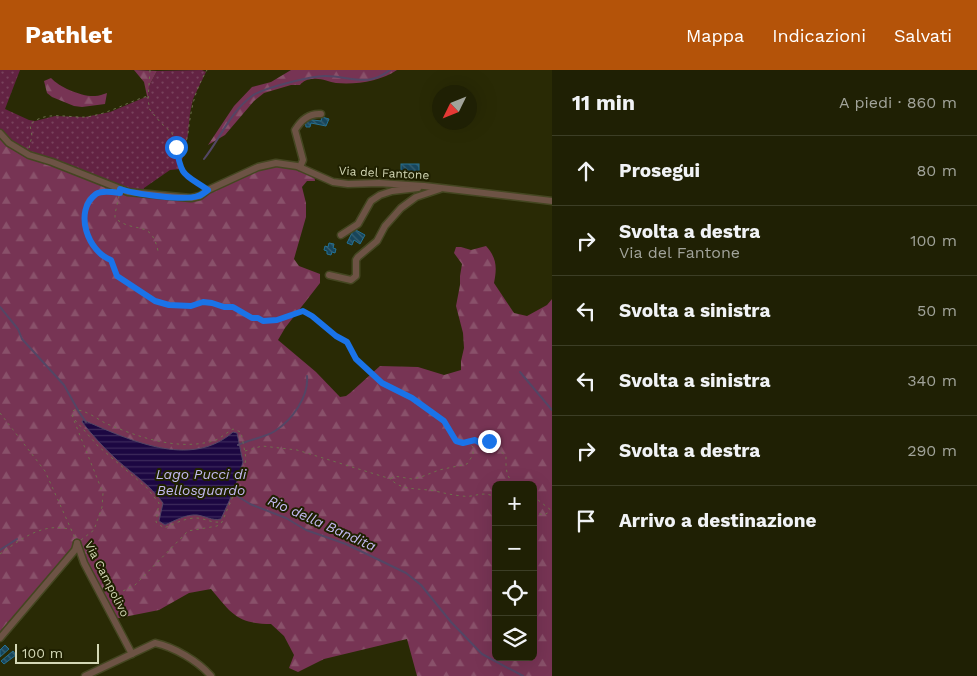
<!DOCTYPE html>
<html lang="it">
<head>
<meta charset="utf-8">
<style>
  :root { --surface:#1f2004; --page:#2c2d13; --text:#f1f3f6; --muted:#a1a39a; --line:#3c3e26; --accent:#b45309 }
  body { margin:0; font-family:"Work Sans",sans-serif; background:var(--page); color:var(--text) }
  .controls { position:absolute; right:15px; bottom:15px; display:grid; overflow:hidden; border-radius:8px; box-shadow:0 5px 20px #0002 }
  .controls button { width:45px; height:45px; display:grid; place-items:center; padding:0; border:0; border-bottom:1px solid var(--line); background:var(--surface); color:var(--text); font:25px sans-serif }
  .compass { position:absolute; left:432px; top:15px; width:45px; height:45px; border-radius:50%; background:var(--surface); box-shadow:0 5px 20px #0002; rotate:227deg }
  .scale { position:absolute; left:15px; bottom:12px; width:84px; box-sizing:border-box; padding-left:5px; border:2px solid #d4d8b6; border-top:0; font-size:14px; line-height:18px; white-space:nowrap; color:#d4d8b6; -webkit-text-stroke:4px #1f2000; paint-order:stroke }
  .stop { position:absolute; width:15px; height:15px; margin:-11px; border:4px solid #1a73e8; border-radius:50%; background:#fff }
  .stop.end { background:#1a73e8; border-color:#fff; box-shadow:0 1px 5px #0008 }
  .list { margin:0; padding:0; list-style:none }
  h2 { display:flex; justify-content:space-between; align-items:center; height:65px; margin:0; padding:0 20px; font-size:21px }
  h2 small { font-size:16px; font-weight:400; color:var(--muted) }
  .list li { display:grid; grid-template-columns:32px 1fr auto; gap:15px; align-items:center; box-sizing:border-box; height:70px; padding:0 20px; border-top:1px solid var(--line) }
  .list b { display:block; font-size:19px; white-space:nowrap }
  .list p { margin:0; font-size:16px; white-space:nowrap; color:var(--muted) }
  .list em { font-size:16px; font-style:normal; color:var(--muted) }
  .icon { flex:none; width:28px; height:28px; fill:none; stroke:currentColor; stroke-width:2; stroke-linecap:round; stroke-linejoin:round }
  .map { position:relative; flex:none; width:552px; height:606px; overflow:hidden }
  header { display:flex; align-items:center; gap:30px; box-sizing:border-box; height:70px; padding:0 25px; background:var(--accent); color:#fff }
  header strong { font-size:24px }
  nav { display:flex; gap:28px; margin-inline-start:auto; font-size:18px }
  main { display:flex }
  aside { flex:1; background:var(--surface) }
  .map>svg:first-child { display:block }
  .green { fill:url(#green-dots) }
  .forest { fill:url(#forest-firs); fill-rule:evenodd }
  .water { fill:url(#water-rules); stroke:#534665 }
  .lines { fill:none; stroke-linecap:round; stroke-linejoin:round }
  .stream { stroke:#534665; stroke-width:2 }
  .building { fill:url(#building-back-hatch); stroke:#247194 }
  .minor-casing { stroke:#444621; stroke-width:9 }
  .path { stroke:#6e714d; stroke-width:1; stroke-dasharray:2.5 4; stroke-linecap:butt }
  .minor { stroke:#6d5345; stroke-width:6 }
  .route { stroke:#1a73e8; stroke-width:6 }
  .labels { text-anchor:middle; stroke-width:4; stroke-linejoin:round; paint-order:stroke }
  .street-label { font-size:12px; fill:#d4d8b6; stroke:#1f2000 }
  .water-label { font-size:14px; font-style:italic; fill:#c3baf2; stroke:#1f2000 }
</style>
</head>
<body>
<header>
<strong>Pathlet</strong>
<nav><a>Mappa</a><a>Indicazioni</a><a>Salvati</a></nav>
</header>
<main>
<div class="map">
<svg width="552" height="606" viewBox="0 0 552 606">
  <defs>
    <pattern id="green-dots" width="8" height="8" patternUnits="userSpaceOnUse" patternTransform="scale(1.25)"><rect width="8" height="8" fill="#632343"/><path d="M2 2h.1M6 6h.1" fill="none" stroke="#78425c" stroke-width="1.8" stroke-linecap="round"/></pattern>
    <pattern id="forest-firs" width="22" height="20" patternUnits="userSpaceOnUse" patternTransform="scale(1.25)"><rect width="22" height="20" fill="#773454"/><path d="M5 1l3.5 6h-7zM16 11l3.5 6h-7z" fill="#89516a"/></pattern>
    <pattern id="water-rules" width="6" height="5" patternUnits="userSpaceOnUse" patternTransform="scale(1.25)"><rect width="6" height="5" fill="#1c0742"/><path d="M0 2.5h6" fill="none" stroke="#3c2a5b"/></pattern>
    <pattern id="building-back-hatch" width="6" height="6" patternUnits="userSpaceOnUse" patternTransform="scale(1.25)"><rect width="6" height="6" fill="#17455a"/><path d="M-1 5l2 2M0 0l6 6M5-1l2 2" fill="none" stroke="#385f6f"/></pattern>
  </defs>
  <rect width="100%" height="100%" fill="#292a05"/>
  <path class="green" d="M0,0H20L5,39L29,50L35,51L55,46L85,47L110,42L148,26L149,16L157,1L202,0L206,2L193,29L190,43L188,65L180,99L170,100L144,118L143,124L128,122L29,85L0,63Z"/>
  <g class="forest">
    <path d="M134,0L157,1L149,16L148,26H147L144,12Z"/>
    <path d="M291,0H397C381,11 356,15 336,13C329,12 321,8 313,9C308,9 303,11 300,15H291L264,23L254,31L225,65L208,75L234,36L252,17L271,12Z"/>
    <path d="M51,8C59,17 82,27 95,26C99,26 103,24 107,23L105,34L82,37L74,36L52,27L47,23L44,11Z"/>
    <path d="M0,63L29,85L128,122L191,128L276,93L314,103L315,111H307L302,117L306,133V147L294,189L299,196L320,204V213L285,258L278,270L316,302L340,327L346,326L350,323L380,296L418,297L444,305L461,300V291L464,278L463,263L456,236L460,215V206L462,194L454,183L456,177H461L471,180L486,176C497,188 497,198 494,213L514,243L527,246L547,235L552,229V606H417L407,569L324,589L298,602L289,598L294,585L284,566L271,554C237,554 231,543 211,519L189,523L159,540L114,549L77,474L0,568ZM496,415H533V587H496Z"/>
  </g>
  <path class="water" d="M83,350C128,369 190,400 233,362L237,363L243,392L235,418L221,449C212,451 205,446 197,445C186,444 174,451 165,455L159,451L163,433C149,414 134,405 117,390C104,378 93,366 82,352Z"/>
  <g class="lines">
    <g class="stream">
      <path d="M204,89C220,69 230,42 252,26C263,18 311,6 325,6C351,6 367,18 390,0"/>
      <path d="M0,237L18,259L22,269L64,315L79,342L86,352"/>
      <path d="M520,302L552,340"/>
      <path d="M238,375C250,369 264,368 275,361C292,350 309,327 307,306"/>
      <path d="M231,422L250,434L286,448L306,460L346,474L406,503L421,515L451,552L482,584L523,606"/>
      <path d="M0,480L17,469"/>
    </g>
  </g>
  <g class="building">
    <path d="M322,47L329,49L326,56L311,53L310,57H306L305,49L321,51Z"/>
    <rect x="401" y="94" width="18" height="10"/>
    <path d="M354,159L365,165L360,174L354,170L352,175L347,173Z"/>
    <path d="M329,173L334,174L333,178L336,179L335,183L332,182L331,185L327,184V181L324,180L325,176L328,177Z"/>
    <path d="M5,575L9,579L0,587V580Z"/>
    <path d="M13,581L16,585L4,594L1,591Z"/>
  </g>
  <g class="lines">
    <g class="minor-casing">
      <g id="minor">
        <path d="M0,63L9,73L29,85L52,92L128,122L191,128L200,126L208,120L258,97L276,93L297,96L333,112L348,114L379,113L424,116L552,131"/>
        <path d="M300,97L303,90L295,60C301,50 309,43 321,44"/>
        <path d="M341,165L358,154L371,131L380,125L392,121L418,118"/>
        <path d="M329,205L351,210L356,206V190L358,187L377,171L385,156L401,138L416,127L440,119"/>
        <path d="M77,473L84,493L132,584"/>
        <path d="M0,568L75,480L77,473"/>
        <path d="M85,606L155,573C174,577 198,591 211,606"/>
      </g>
    </g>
    <g class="path">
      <path d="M150,0L148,30L150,40L161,53L172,63L180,96"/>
      <path d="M29,78L32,66L30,55C44,40 68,48 86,47C109,44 127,32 148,26"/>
      <path d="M203,116C194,110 180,106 180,94C183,84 186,74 188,63C191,40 194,21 207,0"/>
      <path d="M109,122C105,122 100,122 97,124C73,139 89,182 111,190L117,206L143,224L155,231L169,235L191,236L203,232L212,233L223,237H233L253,248H258L263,251L277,249L303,241L312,246L336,266L347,272L356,289L382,313L412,328L444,351L456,371L463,373L467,371L473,377V385L467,394L439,400L421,407L412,409L394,406L391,409C400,421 421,418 435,421C444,423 452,425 462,426C476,428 480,420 496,427"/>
      <path d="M119,126L115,144V148C135,165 151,148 158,181"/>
      <path d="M0,343L45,401L75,468"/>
      <path d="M75,350L98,376L147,418L159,433L156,452L164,458C174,454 185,448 196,448C204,448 211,453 220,452"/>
      <path d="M468,371L475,370L480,373L489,371L506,386C506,398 505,408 517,415"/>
      <path d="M245,381L262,376L297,380L391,409"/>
      <path d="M533,426L552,441"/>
      <path d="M533,442L544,445L551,441"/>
      <path d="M81,470L94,460L102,437L103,423L73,348L72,342L74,340C84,339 96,348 105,353C138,367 177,381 213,371C220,369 226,363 233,359L241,362L246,388L244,400L222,452L217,456L188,461L135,515L109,528"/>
      <path d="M0,484C21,469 44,451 72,460"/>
    </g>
    <use href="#minor" class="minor"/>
  </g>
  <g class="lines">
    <path class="route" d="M176,77C182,108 183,103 208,120C205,122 202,125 198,126C185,131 134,124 120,119V123C113,122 102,120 96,124C73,141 88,182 111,190L117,206L155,231L169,235L191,236L203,232L212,233L224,237H233L252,248H258L263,251L277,250L303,241L312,246L336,266L347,272L356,289L382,313L412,328L444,351L456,371L463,373L475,370L480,373L489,371"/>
  </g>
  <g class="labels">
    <g class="street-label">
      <text transform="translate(384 103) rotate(3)" y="4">Via del Fantone</text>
      <text transform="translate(107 509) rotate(63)" y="4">Via Campolivo</text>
    </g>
    <g class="water-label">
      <text x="201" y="409">Lago Pucci di<tspan x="201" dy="16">Bellosguardo</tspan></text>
      <text transform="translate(322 453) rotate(24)" y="5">Rio della Bandita</text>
    </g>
  </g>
</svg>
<div class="controls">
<button>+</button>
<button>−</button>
<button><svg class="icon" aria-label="locate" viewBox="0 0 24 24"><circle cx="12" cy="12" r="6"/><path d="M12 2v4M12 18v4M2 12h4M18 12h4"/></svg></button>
<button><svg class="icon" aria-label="layers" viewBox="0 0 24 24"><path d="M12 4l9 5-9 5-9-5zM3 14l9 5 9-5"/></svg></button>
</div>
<svg class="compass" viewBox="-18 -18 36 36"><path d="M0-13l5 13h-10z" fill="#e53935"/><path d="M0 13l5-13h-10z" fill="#a1a39a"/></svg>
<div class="scale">100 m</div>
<div class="stop" style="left:176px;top:77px"></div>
<div class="stop end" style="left:489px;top:371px"></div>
</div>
<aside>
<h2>11 min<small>A piedi · 860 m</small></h2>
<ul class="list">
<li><svg class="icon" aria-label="ahead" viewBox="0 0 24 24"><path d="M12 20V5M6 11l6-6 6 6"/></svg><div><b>Prosegui</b></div><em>80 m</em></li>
<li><svg class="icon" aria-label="right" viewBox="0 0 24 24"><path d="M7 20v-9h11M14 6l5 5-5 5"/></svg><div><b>Svolta a destra</b><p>Via del Fantone</p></div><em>100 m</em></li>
<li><svg class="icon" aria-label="left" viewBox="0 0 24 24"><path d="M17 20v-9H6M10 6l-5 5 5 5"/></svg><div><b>Svolta a sinistra</b></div><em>50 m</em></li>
<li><svg class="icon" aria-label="left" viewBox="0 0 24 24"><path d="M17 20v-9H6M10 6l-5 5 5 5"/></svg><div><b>Svolta a sinistra</b></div><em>340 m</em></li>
<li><svg class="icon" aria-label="right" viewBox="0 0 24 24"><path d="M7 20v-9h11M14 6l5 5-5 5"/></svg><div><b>Svolta a destra</b></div><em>290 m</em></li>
<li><svg class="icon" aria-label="arrive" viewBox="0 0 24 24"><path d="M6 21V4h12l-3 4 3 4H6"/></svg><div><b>Arrivo a destinazione</b></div></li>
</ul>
</aside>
</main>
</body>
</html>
